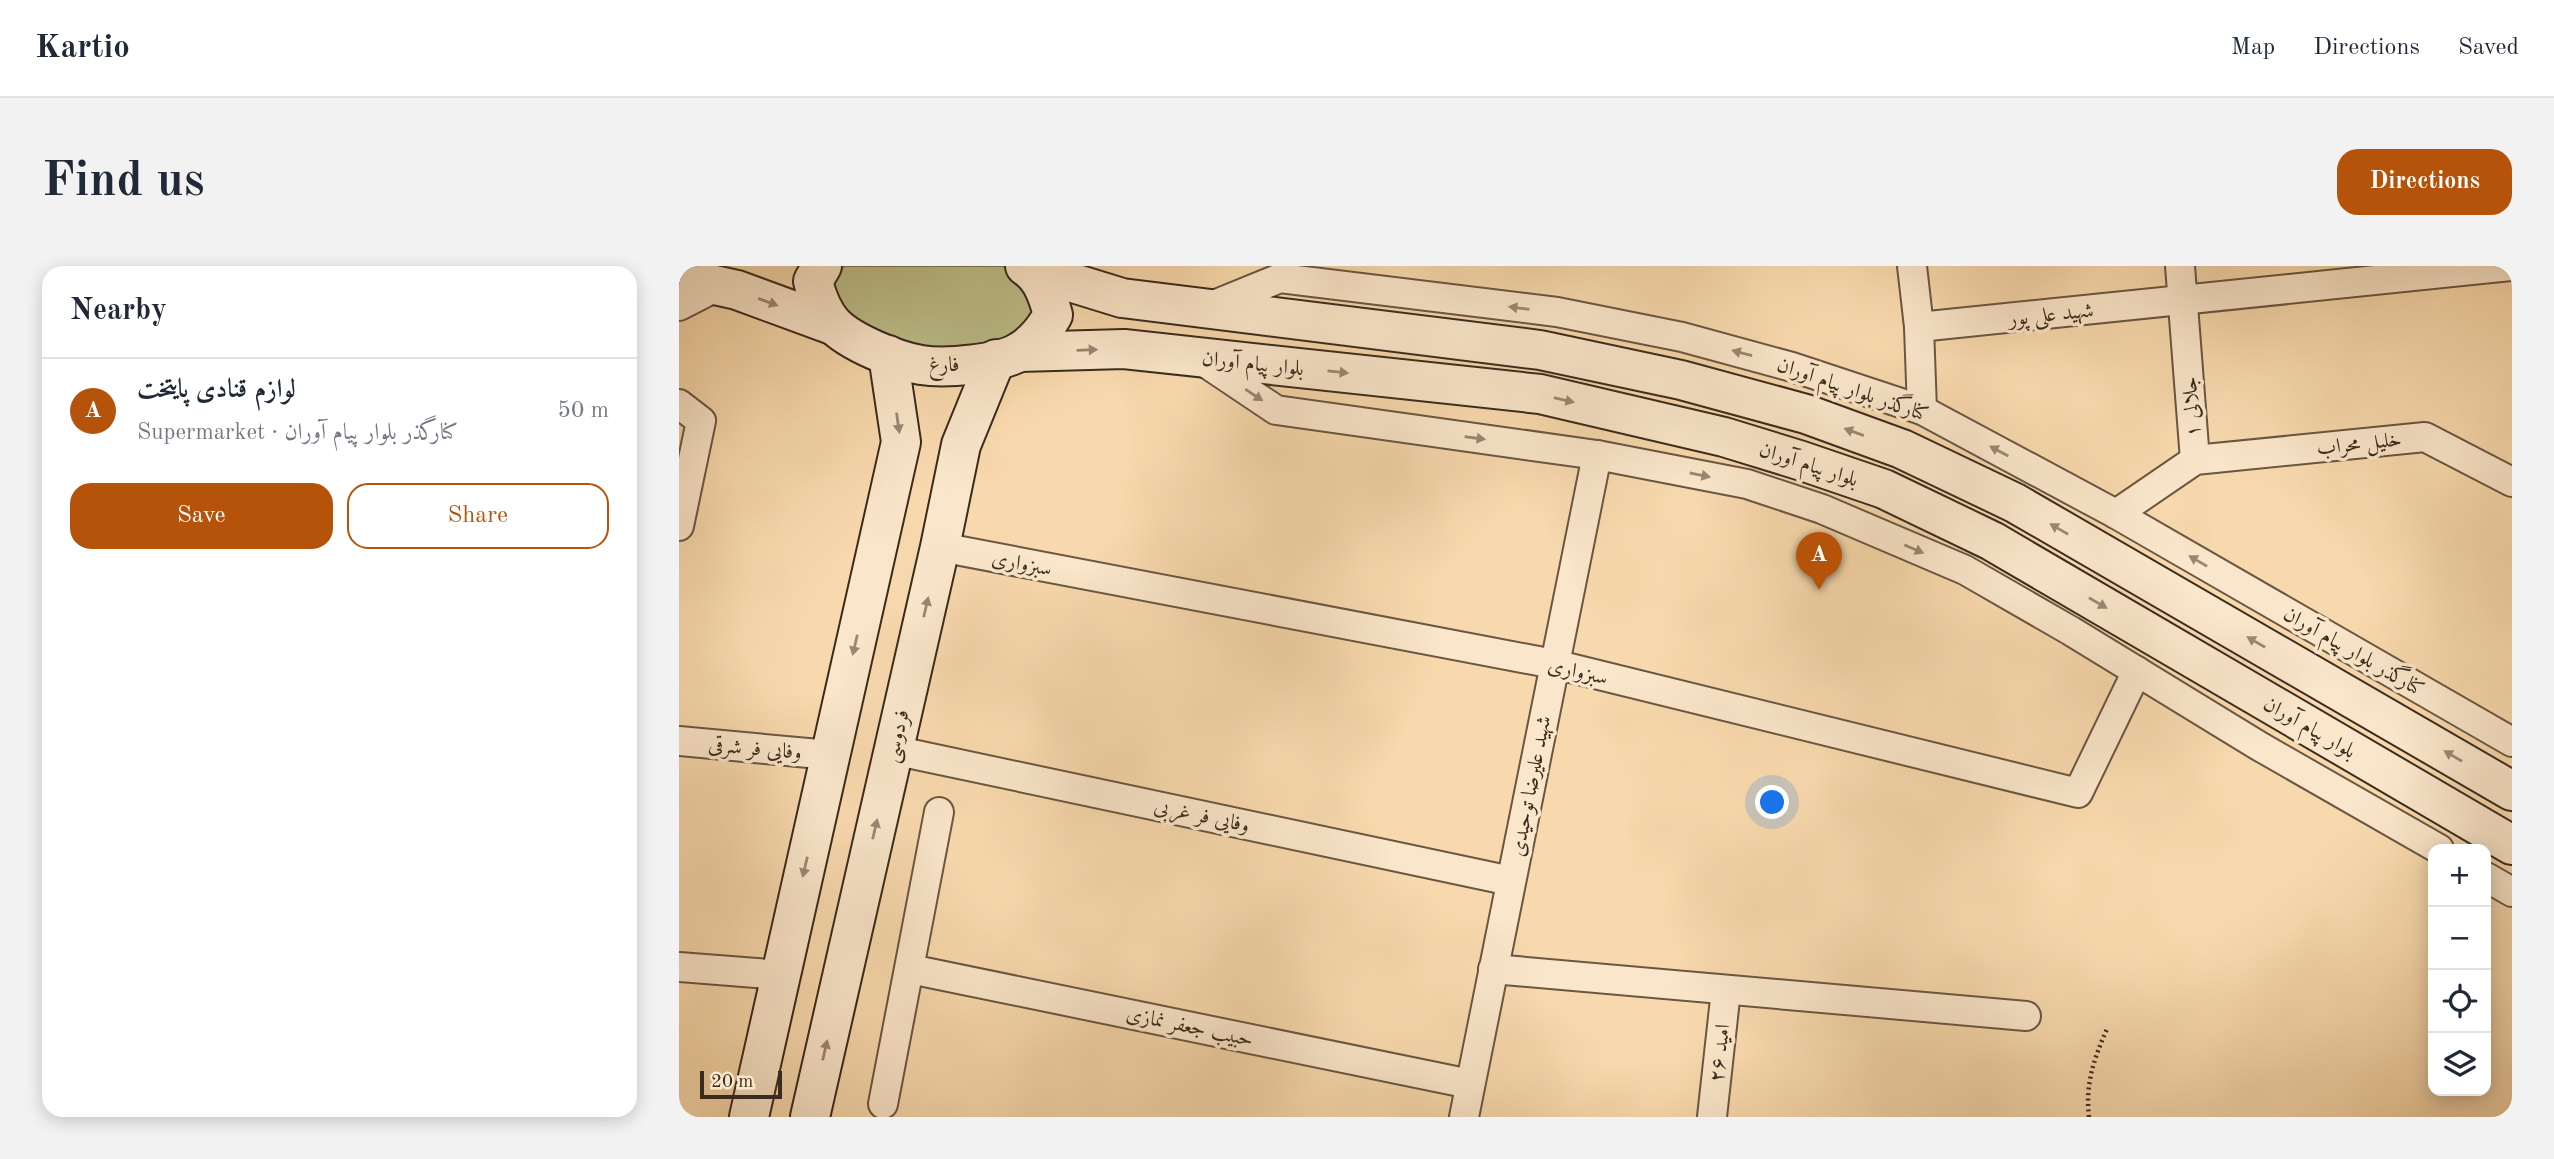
<!DOCTYPE html>
<html lang="en">
<head>
<meta charset="utf-8">
<style>
  :root { --surface:#fff; --page:#f2f2f3; --text:#1f2937; --muted:#747a83; --line:#e0e1e3; --accent:#b45309 }
  body { margin:0; font-family:"Old Standard TT",Amiri,serif; background:var(--page); color:var(--text) }
  .controls { position:absolute; right:21px; bottom:21px; display:grid; overflow:hidden; border-radius:14px; box-shadow:0 4px 18px #0003 }
  .controls button { width:63px; height:63px; display:grid; place-items:center; padding:0; border:0; border-bottom:2px solid var(--line); background:var(--surface); color:var(--text); font:35px sans-serif }
  .scale { position:absolute; left:21px; bottom:18px; width:82px; box-sizing:border-box; padding-left:7px; border:4px solid #3a2b1e; border-top:0; font-size:19px; line-height:24px; white-space:nowrap; color:#3a2b1e; -webkit-text-stroke:5px #fae6ca; paint-order:stroke }
  .you { position:absolute; left:1094px; top:537px; width:24px; height:24px; margin:-18px; border:5px solid #fff; border-radius:50%; background:#1a73e8; box-shadow:0 0 0 10px #1a73e833 }
  .badge { display:grid; place-items:center; width:46px; height:46px; border-radius:50%; background:var(--accent); color:#fff; font-size:23px; font-weight:700 }
  .pin { position:absolute; translate:-50% -58px; filter:drop-shadow(0 2px 4px #0008) }
  .pin::after { content:''; position:absolute; top:37px; width:24px; height:21px; background:inherit; clip-path:polygon(0 0,100% 0,50% 100%) }
  .list { margin:0; padding:0; list-style:none }
  h2 { display:flex; justify-content:space-between; align-items:center; height:91px; margin:0; padding:0 28px; font-size:30px }
  h2 small { font-size:23px; font-weight:400; color:var(--muted) }
  .list li { display:grid; grid-template-columns:46px 1fr auto; gap:21px; align-items:center; box-sizing:border-box; height:105px; padding:0 28px; border-top:2px solid var(--line) }
  .list b { display:block; font-size:26px; white-space:nowrap }
  .list p { margin:0; font-size:23px; white-space:nowrap; color:var(--muted) }
  .list em { font-size:23px; font-style:normal; color:var(--muted) }
  .actions { display:flex; gap:14px; padding:21px 28px }
  .actions a { flex:1; padding:16px 0; border:2px solid var(--accent); border-radius:21px; text-align:center; font-size:24px; color:var(--accent) }
  .actions .main { background:var(--accent); color:#fff }
  .icon { flex:none; width:38px; height:38px; fill:none; stroke:currentColor; stroke-width:2; stroke-linecap:round; stroke-linejoin:round }
  .map { position:relative; flex:none; width:1833px; height:851px; overflow:hidden; border-radius:21px }
  header { display:flex; align-items:center; gap:42px; box-sizing:border-box; height:98px; padding:0 35px; background:var(--surface); border-bottom:2px solid var(--line) }
  header strong { font-size:33px }
  nav { display:flex; gap:38px; margin-inline-start:auto; font-size:24px }
  .intro { display:flex; align-items:center; justify-content:space-between; box-sizing:border-box; height:168px; padding:0 42px }
  h1 { margin:0; font-size:49px }
  .button { padding:18px 32px; border-radius:21px; background:var(--accent); color:#fff; font-size:24px; font-weight:700 }
  main { display:flex; gap:42px; padding:0 42px }
  aside { flex:1; background:var(--surface); border-radius:21px; box-shadow:0 4px 18px #0003 }
  .map>svg:first-child { display:block }
  .green { fill:#bdbf8a; stroke:#7c7554; stroke-width:2 }
  .lines { fill:none; stroke-linecap:round; stroke-linejoin:round }
  .minor-casing { stroke:#6a5642; stroke-width:32 }
  .secondary-casing { stroke:#3a2b1e; stroke-width:42 }
  .path { stroke:#3a2b1e; stroke-width:4.5; stroke-dasharray:2 3.5; stroke-linecap:butt }
  .minor { stroke:#fae6ca; stroke-width:28 }
  .secondary { stroke:#fae6ca; stroke-width:38 }
  .oneway { fill:#9a8874 }
  .labels { text-anchor:middle; stroke-width:7; stroke-linejoin:round; paint-order:stroke }
  .street-label { font-size:21px; fill:#3a2b1e; stroke:#fae6ca }
</style>
</head>
<body>
<header>
<strong>Kartio</strong>
<nav><a>Map</a><a>Directions</a><a>Saved</a></nav>
</header>
<div class="intro"><h1>Find us</h1><a class="button">Directions</a></div>
<main>
<aside>
<h2>Nearby<small></small></h2>
<ul class="list">
<li><span class="badge">A</span><div><b>لوازم قنادی پایتخت</b><p>Supermarket · کنارگذر بلوار پیام آوران</p></div><em>50 m</em></li>
</ul>
<div class="actions"><a class="main">Save</a><a>Share</a></div>
</aside>
<div class="map">
<svg width="1833" height="851" viewBox="0 0 1833 851">
  <rect width="100%" height="100%" fill="#f8d9ad"/>
  <filter id="stains"><feTurbulence type="fractalNoise" baseFrequency=".00286" numOctaves="4"/><feColorMatrix values="0 0 0 0 .2 0 0 0 0 .09 0 0 0 0 .02 0 0 0 .5 -.17"/></filter>
  <radialGradient id="worn" r=".72"><stop offset=".6" stop-color="#630" stop-opacity="0"/><stop offset="1" stop-color="#630" stop-opacity=".3"/></radialGradient>
  <path class="green" d="M165,0H324L347,18L360,48L339,75L278,85L223,79L161,48L148,22Z"/>
  <g class="lines">
    <g class="minor-casing">
      <g id="minor">
        <path d="M1233,0L1240,61L1243,144"/>
        <path d="M1501,0L1516,194"/>
        <path d="M0,40L39,20"/>
        <path d="M530,41L601,12L878,46L1003,71L1113,101L1243,144L1437,248L1833,476"/>
        <path d="M1240,61L1833,0"/>
        <path d="M521,93L597,144L918,189L1068,218L1143,243L1286,304L1392,365L1580,480L1760,583"/>
        <path d="M0,138L22,155L0,260"/>
        <path d="M1437,248L1516,194L1746,171L1833,216"/>
        <path d="M261,281L875,398L1399,527L1458,405"/>
        <path d="M0,475L151,489"/>
        <path d="M214,484L832,615"/>
        <path d="M1807,611L1833,626"/>
        <path d="M0,701L102,709"/>
        <path d="M231,703L791,818"/>
        <path d="M814,703L1347,750"/>
        <path d="M204,838L260,546"/>
        <path d="M785,851L918,189"/>
        <path d="M1033,851L1047,724"/>
      </g>
    </g>
    <g class="secondary-casing">
      <g id="secondary">
        <path d="M143,0L134,15C138,32 143,45 154,58C171,76 217,95 242,99C267,103 321,98 342,85C357,75 365,64 374,49C369,30 363,11 346,0"/>
        <path d="M352,4L443,32L861,84L1002,114L1127,148L1223,183L1336,237L1833,525"/>
        <path d="M0,11L58,24L156,60"/>
        <path d="M340,86L445,83L861,128L1045,171L1123,195L1205,223L1313,275L1833,579"/>
        <path d="M70,851L222,176L209,89"/>
        <path d="M131,851L261,281L282,179L317,93"/>
      </g>
    </g>
    <path class="path" d="M1410,851C1406,819 1415,792 1428,763"/>
    <use href="#minor" class="minor"/>
    <use href="#secondary" class="secondary"/>
  </g>
  <defs><path id="oneway-solid" d="M-6-.8H1V-3.2L6.5 0L1 3.2V.8H-6Z" transform="scale(1.75)"/></defs>
  <g class="oneway">
    <use href="#oneway-solid" transform="translate(89 36) rotate(20)"/>
    <use href="#oneway-solid" transform="translate(840 42) rotate(-173)"/>
    <use href="#oneway-solid" transform="translate(408 84) rotate(-2)"/>
    <use href="#oneway-solid" transform="translate(1063 87) rotate(-165)"/>
    <use href="#oneway-solid" transform="translate(659 106) rotate(6)"/>
    <use href="#oneway-solid" transform="translate(575 129) rotate(34)"/>
    <use href="#oneway-solid" transform="translate(885 134) rotate(13)"/>
    <use href="#oneway-solid" transform="translate(219 157) rotate(82)"/>
    <use href="#oneway-solid" transform="translate(1175 166) rotate(-160)"/>
    <use href="#oneway-solid" transform="translate(796 172) rotate(8)"/>
    <use href="#oneway-solid" transform="translate(1320 185) rotate(-152)"/>
    <use href="#oneway-solid" transform="translate(1021 209) rotate(11)"/>
    <use href="#oneway-solid" transform="translate(1380 263) rotate(-150)"/>
    <use href="#oneway-solid" transform="translate(1235 283) rotate(23)"/>
    <use href="#oneway-solid" transform="translate(1519 295) rotate(-150)"/>
    <use href="#oneway-solid" transform="translate(1419 337) rotate(30)"/>
    <use href="#oneway-solid" transform="translate(247 341) rotate(-77)"/>
    <use href="#oneway-solid" transform="translate(1577 376) rotate(-150)"/>
    <use href="#oneway-solid" transform="translate(176 379) rotate(103)"/>
    <use href="#oneway-solid" transform="translate(1774 490) rotate(-150)"/>
    <use href="#oneway-solid" transform="translate(196 563) rotate(-77)"/>
    <use href="#oneway-solid" transform="translate(126 601) rotate(103)"/>
    <use href="#oneway-solid" transform="translate(146 784) rotate(-77)"/>
  </g>
  <g class="labels">
    <g class="street-label">
      <text transform="translate(1372 48) rotate(-6)" y="7">شهید علی پور</text>
      <text transform="translate(574 97) rotate(6)" y="7">بلوار پیام آوران</text>
      <text x="265" y="105">فارغ</text>
      <text transform="translate(1174 123) rotate(19)" y="7">کنارگذر بلوار پیام آوران</text>
      <text transform="translate(1512 141) rotate(-94)" y="7">جلالی ۱</text>
      <text transform="translate(1680 177) rotate(-6)" y="7">خلیل محراب</text>
      <text transform="translate(1130 198) rotate(18)" y="7">بلوار پیام آوران</text>
      <text transform="translate(343 297) rotate(11)" y="7">سبزواری</text>
      <text transform="translate(1675 385) rotate(30)" y="7">کنارگذر بلوار پیام آوران</text>
      <text transform="translate(899 405) rotate(13)" y="7">سبزواری</text>
      <text transform="translate(1631 461) rotate(30)" y="7">بلوار پیام آوران</text>
      <text transform="translate(217 470) rotate(-77)" y="7">فردوسی</text>
      <text transform="translate(76 482) rotate(5)" y="7">وفایی فر شرقی</text>
      <text transform="translate(851 520) rotate(-79)" y="7">شهید علیرضا توحیدی</text>
      <text transform="translate(523 549) rotate(12)" y="7">وفایی فر غربی</text>
      <text transform="translate(511 760) rotate(12)" y="7">حبیب جعفر نمازی</text>
      <text transform="translate(1040 787) rotate(-83)" y="7">امید ۲۶</text>
    </g>
  </g>
  <rect width="100%" height="100%" filter="url(#stains)"/>
  <rect width="100%" height="100%" fill="url(#worn)"/>
</svg>
<div class="controls">
<button>+</button>
<button>−</button>
<button><svg class="icon" aria-label="locate" viewBox="0 0 24 24"><circle cx="12" cy="12" r="6"/><path d="M12 2v4M12 18v4M2 12h4M18 12h4"/></svg></button>
<button><svg class="icon" aria-label="layers" viewBox="0 0 24 24"><path d="M12 4l9 5-9 5-9-5zM3 14l9 5 9-5"/></svg></button>
</div>
<div class="scale">20 m</div>
<div class="you"></div>
<div class="pin badge" style="left:1140px;top:324px">A</div>
</div>
</main>
</body>
</html>
